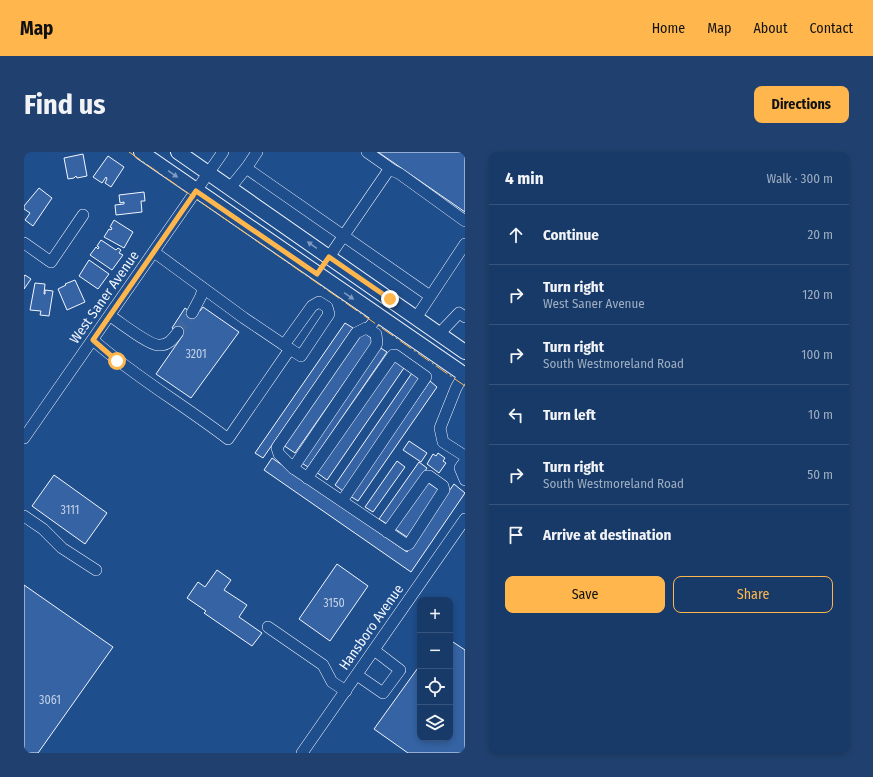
<!DOCTYPE html>
<html lang="en">
<head>
<meta charset="utf-8">
<style>
  :root { --surface:#173a69; --page:#20416f; --text:#f1f3f6; --muted:#9eadc0; --line:#36547d; --accent:#ffb74d }
  body { margin:0; font-family:"Fira Sans Condensed",sans-serif; background:var(--page); color:var(--text) }
  .controls { position:absolute; right:12px; bottom:12px; display:grid; overflow:hidden; border-radius:8px; box-shadow:0 2px 6px #0003 }
  .controls button { width:36px; height:36px; display:grid; place-items:center; padding:0; border:0; border-bottom:1px solid var(--line); background:var(--surface); color:var(--text); font:20px sans-serif }
  .stop { position:absolute; width:12px; height:12px; margin:-9px; border:3px solid #ffb74d; border-radius:50%; background:#fff }
  .stop.end { background:#ffb74d; border-color:#fff; box-shadow:0 1px 4px #0008 }
  .list { margin:0; padding:0; list-style:none }
  h2 { display:flex; justify-content:space-between; align-items:center; height:52px; margin:0; padding:0 16px; font-size:17px }
  h2 small { font-size:13px; font-weight:400; color:var(--muted) }
  .list li { display:grid; grid-template-columns:26px 1fr auto; gap:12px; align-items:center; box-sizing:border-box; height:60px; padding:0 16px; border-top:1px solid var(--line) }
  .list b { display:block; font-size:15px; white-space:nowrap }
  .list p { margin:0; font-size:13px; white-space:nowrap; color:var(--muted) }
  .list em { font-size:13px; font-style:normal; color:var(--muted) }
  .actions { display:flex; gap:8px; padding:12px 16px }
  .actions a { flex:1; padding:9px 0; border:1px solid var(--accent); border-radius:8px; text-align:center; font-size:14px; color:var(--accent) }
  .actions .main { background:var(--accent); color:#111 }
  .icon { flex:none; width:22px; height:22px; fill:none; stroke:currentColor; stroke-width:2; stroke-linecap:round; stroke-linejoin:round }
  .map { position:relative; flex:none; width:441px; height:601px; overflow:hidden; border-radius:8px }
  header { display:flex; align-items:center; gap:24px; box-sizing:border-box; height:56px; padding:0 20px; background:var(--accent); color:#111 }
  header strong { font-size:19px }
  nav { display:flex; gap:22px; margin-inline-start:auto; font-size:14px }
  .intro { display:flex; align-items:center; justify-content:space-between; box-sizing:border-box; height:96px; padding:0 24px }
  h1 { margin:0; font-size:28px }
  .button { padding:10px 18px; border-radius:8px; background:var(--accent); color:#111; font-size:14px; font-weight:700 }
  main { display:flex; gap:24px; padding:0 24px }
  aside { flex:1; background:var(--surface); border-radius:8px; box-shadow:0 2px 6px #0003 }
  .map>svg:first-child { display:block }
  .building { fill:#3563a3; stroke:#f2f6ff }
  .lines { fill:none; stroke-linecap:round; stroke-linejoin:round }
  .minor-tunnel { stroke:#3f679d; stroke-width:11; stroke-dasharray:11 5.5; stroke-linecap:butt }
  .minor-casing { stroke:#f2f6ff; stroke-width:12 }
  .major-casing { stroke:#f2f6ff; stroke-width:16 }
  .minor { stroke:#1f4e8c; stroke-width:11 }
  .major { stroke:#1f4e8c; stroke-width:14 }
  .power { stroke:#ffb74d; stroke-width:1; stroke-dasharray:14 3 2 3; stroke-linecap:butt }
  .oneway { fill:#7e9ac0 }
  .route { stroke:#ffb74d; stroke-width:5 }
  .labels { text-anchor:middle; stroke-width:3; stroke-linejoin:round; paint-order:stroke }
  .number-label { font-size:12px; fill:#c3d1e8 }
  .street-label { font-size:14px; fill:#f2f6ff; stroke:#1f4e8c }
</style>
</head>
<body>
<header>
<strong>Map</strong>
<nav><a>Home</a><a>Map</a><a>About</a><a>Contact</a></nav>
</header>
<div class="intro"><h1>Find us</h1><a class="button">Directions</a></div>
<main>
<div class="map">
<svg width="441" height="601" viewBox="0 0 441 601">
  <rect width="100%" height="100%" fill="#1f4e8c"/>
  <g class="building">
    <path d="M354,0H441V60Z"/>
    <path d="M59,2L63,24L53,26L52,24L50,26L44,27L40,6Z"/>
    <path d="M84,4L100,15L87,35L81,31L83,27L82,25L78,31L69,25Z"/>
    <path d="M15,36L28,46L9,74L1,68L6,61L0,57V54Z"/>
    <path d="M120,40L121,49H117L118,60L92,63L91,53L100,52V50L96,51L95,43Z"/>
    <path d="M90,68L109,80L100,96L80,85L85,77L87,78L88,76L86,75Z"/>
    <path d="M77,88L92,98L94,96L97,98L95,101L99,103L88,118L66,103L72,95L74,97L75,95L73,94Z"/>
    <path d="M65,108L85,122L74,137L55,124Z"/>
    <path d="M1,123L7,127L0,137V124Z"/>
    <path d="M51,128L61,150L43,158L34,137L42,133L41,132Z"/>
    <path d="M11,131L21,132L20,142H21V138L29,139L25,164L16,163L17,159L6,158Z"/>
    <path d="M179,155L215,180L167,246L132,222L159,183L148,176L161,156L170,163L175,158L176,159Z"/>
    <path d="M321,171L329,176L239,306L231,301Z"/>
    <path d="M338,179L350,188L271,301L259,293Z"/>
    <path d="M355,195L363,200L284,315L276,310Z"/>
    <path d="M371,205L382,213L303,328L292,320Z"/>
    <path d="M390,218L398,224L319,339L311,333Z"/>
    <path d="M406,229L413,235L334,349L326,344Z"/>
    <path d="M385,289L403,301L397,310L379,298Z"/>
    <path d="M414,301L421,306L419,309L422,311L415,321L403,312L409,302L412,304Z"/>
    <path d="M248,306L383,400L430,332L441,341L387,420L240,318Z"/>
    <path d="M373,309L381,315L349,360L341,355Z"/>
    <path d="M395,310L403,316L363,372L355,367Z"/>
    <path d="M30,323L83,361L61,392L8,354Z"/>
    <path d="M403,330L415,338L383,385L371,377Z"/>
    <path d="M313,412L344,434L306,489L275,467Z"/>
    <path d="M193,418L207,428L200,438L223,453L215,465L238,481L228,494L180,461L182,459L163,446L174,430L181,435Z"/>
    <path d="M0,433L89,495L14,601H0Z"/>
    <path d="M426,488L441,498V601H384L350,577L396,513V586H426Z"/>
  </g>
  <g class="lines">
    <path class="minor-tunnel" d="M154,180L168,161"/>
    <g class="minor-casing">
      <g id="minor">
        <path d="M233,0L223,15L225,18L406,144"/>
        <path d="M343,0L370,19"/>
        <path d="M206,36L223,15"/>
        <path d="M0,91L27,110L59,63"/>
        <path d="M305,105L364,19H370L376,22L441,69"/>
        <path d="M168,161L177,144L179,136"/>
        <path d="M86,164C96,170 123,192 134,193C144,194 149,187 154,180"/>
        <path d="M354,164L344,177L352,182L353,191L351,195L269,316L383,393L385,392L420,338L419,334L405,324H403L363,380"/>
        <path d="M392,166L441,92"/>
        <path d="M415,182L435,161L441,165"/>
        <path d="M69,188C111,225 160,253 204,287L266,197L220,166L130,100"/>
        <path d="M260,193L288,154L295,150L303,155L305,162L277,204L266,197"/>
        <path d="M440,222L432,236L416,276L419,290L441,304"/>
        <path d="M0,286L199,0"/>
        <path d="M441,309L436,316L441,328"/>
        <path d="M269,316L255,302L253,296L254,294L332,181L342,176L344,177"/>
        <path d="M283,326L369,203H371L402,225L318,349"/>
        <path d="M0,364L19,377L38,396L72,418"/>
        <path d="M244,475L299,513L308,530L322,539"/>
        <path d="M333,523L359,541L376,518L350,498"/>
        <path d="M278,601L441,367"/>
      </g>
    </g>
    <g class="major-casing">
      <g id="major">
        <path d="M117,0L441,223"/>
        <path d="M154,0L441,200"/>
      </g>
    </g>
    <use href="#minor" class="minor"/>
    <use href="#major" class="major"/>
    <path class="power" d="M105,0L441,234"/>
  </g>
  <defs><path id="oneway-solid" d="M-6-.8H1V-3.2L6.5 0L1 3.2V.8H-6Z"/></defs>
  <g class="oneway">
    <use href="#oneway-solid" transform="translate(149 22) rotate(35)"/>
    <use href="#oneway-solid" transform="translate(288 93) rotate(-145)"/>
    <use href="#oneway-solid" transform="translate(325 144) rotate(35)"/>
  </g>
  <g class="lines">
    <path class="route" d="M93,209L69,188L172,39L293,122L305,105L366,147"/>
  </g>
  <g class="labels">
    <g class="number-label">
      <text x="172" y="206">3201</text>
      <text x="46" y="362">3111</text>
      <text x="310" y="455">3150</text>
      <text x="26" y="552">3061</text>
    </g>
    <g class="street-label">
      <text transform="translate(80 145) rotate(-55)" y="5">West Saner Avenue</text>
      <text transform="translate(347 475) rotate(-55)" y="5">Hansboro Avenue</text>
    </g>
  </g>
</svg>
<div class="controls">
<button>+</button>
<button>−</button>
<button><svg class="icon" aria-label="locate" viewBox="0 0 24 24"><circle cx="12" cy="12" r="6"/><path d="M12 2v4M12 18v4M2 12h4M18 12h4"/></svg></button>
<button><svg class="icon" aria-label="layers" viewBox="0 0 24 24"><path d="M12 4l9 5-9 5-9-5zM3 14l9 5 9-5"/></svg></button>
</div>
<div class="stop" style="left:93px;top:209px"></div>
<div class="stop end" style="left:366px;top:147px"></div>
</div>
<aside>
<h2>4 min<small>Walk · 300 m</small></h2>
<ul class="list">
<li><svg class="icon" aria-label="ahead" viewBox="0 0 24 24"><path d="M12 20V5M6 11l6-6 6 6"/></svg><div><b>Continue</b></div><em>20 m</em></li>
<li><svg class="icon" aria-label="right" viewBox="0 0 24 24"><path d="M7 20v-9h11M14 6l5 5-5 5"/></svg><div><b>Turn right</b><p>West Saner Avenue</p></div><em>120 m</em></li>
<li><svg class="icon" aria-label="right" viewBox="0 0 24 24"><path d="M7 20v-9h11M14 6l5 5-5 5"/></svg><div><b>Turn right</b><p>South Westmoreland Road</p></div><em>100 m</em></li>
<li><svg class="icon" aria-label="left" viewBox="0 0 24 24"><path d="M17 20v-9H6M10 6l-5 5 5 5"/></svg><div><b>Turn left</b></div><em>10 m</em></li>
<li><svg class="icon" aria-label="right" viewBox="0 0 24 24"><path d="M7 20v-9h11M14 6l5 5-5 5"/></svg><div><b>Turn right</b><p>South Westmoreland Road</p></div><em>50 m</em></li>
<li><svg class="icon" aria-label="arrive" viewBox="0 0 24 24"><path d="M6 21V4h12l-3 4 3 4H6"/></svg><div><b>Arrive at destination</b></div></li>
</ul>
<div class="actions"><a class="main">Save</a><a>Share</a></div>
</aside>
</main>
</body>
</html>
